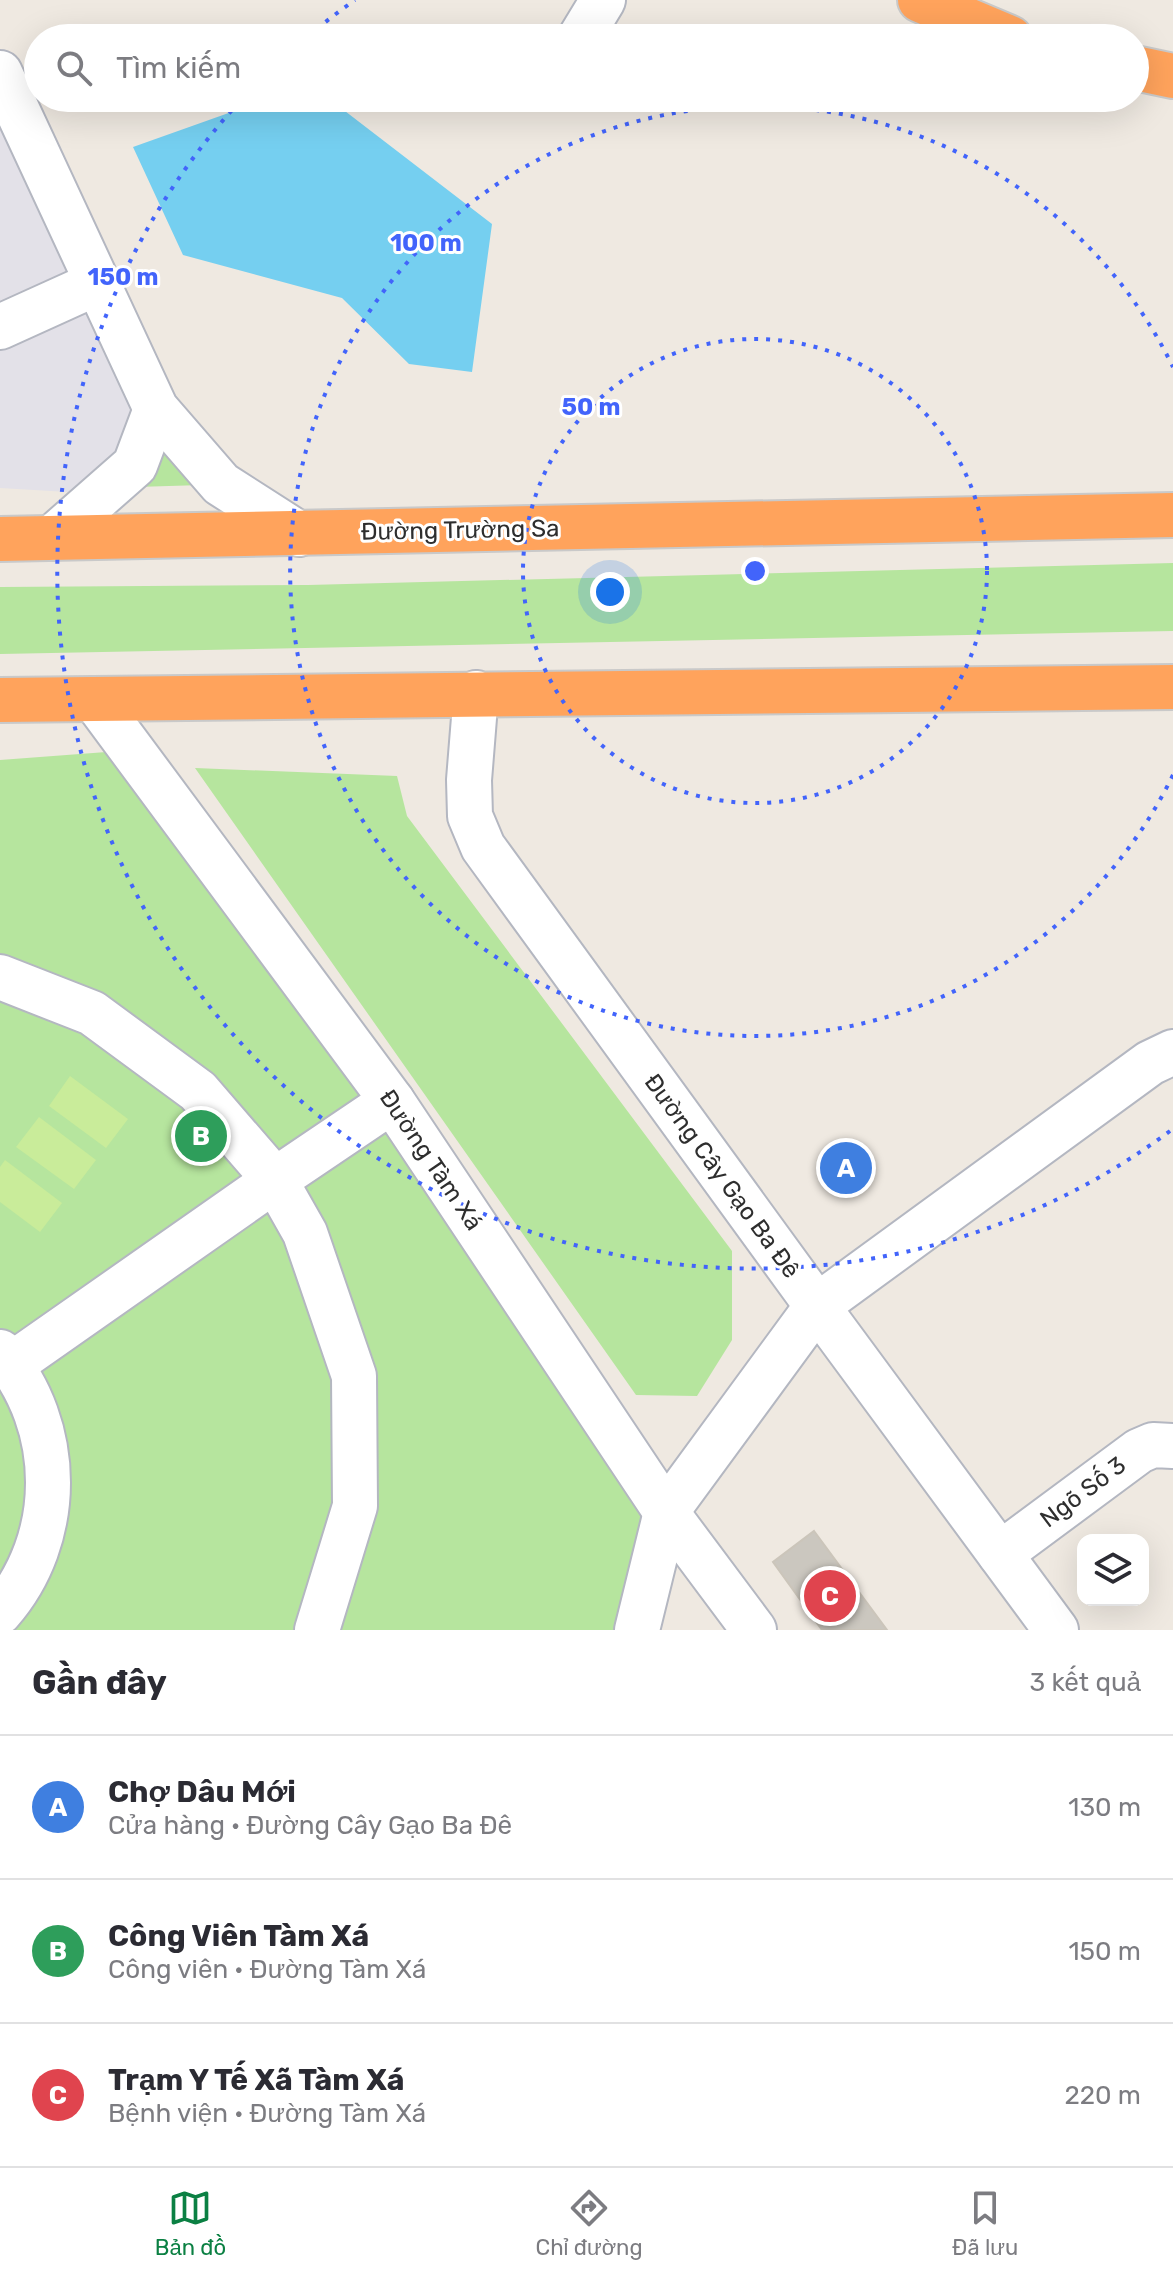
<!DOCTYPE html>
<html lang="vi">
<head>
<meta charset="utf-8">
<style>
  :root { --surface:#fff; --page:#f2f2f3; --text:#2b2b33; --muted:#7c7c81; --line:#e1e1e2; --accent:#0b8043 }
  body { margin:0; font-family:Rubik,sans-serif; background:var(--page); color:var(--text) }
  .controls { position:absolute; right:24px; bottom:24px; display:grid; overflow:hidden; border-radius:16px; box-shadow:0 8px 32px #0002 }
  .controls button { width:72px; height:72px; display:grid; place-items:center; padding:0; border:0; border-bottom:2px solid var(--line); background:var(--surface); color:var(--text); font:40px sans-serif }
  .you { position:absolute; left:610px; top:592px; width:28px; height:28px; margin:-20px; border:6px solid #fff; border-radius:50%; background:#1a73e8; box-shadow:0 0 0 12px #1a73e833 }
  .badge { display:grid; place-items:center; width:52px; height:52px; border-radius:50%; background:var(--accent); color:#fff; font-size:26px; font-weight:700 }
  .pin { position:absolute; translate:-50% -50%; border:4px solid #fff; box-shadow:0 2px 8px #0006 }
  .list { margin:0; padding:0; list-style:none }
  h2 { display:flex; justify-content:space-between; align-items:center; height:104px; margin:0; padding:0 32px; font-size:34px }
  h2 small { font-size:26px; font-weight:400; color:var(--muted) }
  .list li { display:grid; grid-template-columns:52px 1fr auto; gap:24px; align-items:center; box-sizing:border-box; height:144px; padding:0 32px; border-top:2px solid var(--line) }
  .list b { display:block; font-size:30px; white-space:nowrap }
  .list p { margin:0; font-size:26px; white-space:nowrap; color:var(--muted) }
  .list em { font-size:26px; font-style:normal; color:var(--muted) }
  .icon { flex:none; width:44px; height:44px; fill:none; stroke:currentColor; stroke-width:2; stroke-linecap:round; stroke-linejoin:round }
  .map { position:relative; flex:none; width:1173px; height:1630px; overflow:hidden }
  .search { position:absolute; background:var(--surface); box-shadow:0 8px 32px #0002; left:24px; right:24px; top:24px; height:88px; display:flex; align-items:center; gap:20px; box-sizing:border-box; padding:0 28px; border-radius:44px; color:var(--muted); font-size:30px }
  .sheet { height:536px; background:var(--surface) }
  nav { display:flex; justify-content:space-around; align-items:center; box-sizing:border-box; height:112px; border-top:2px solid var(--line); background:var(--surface); font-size:22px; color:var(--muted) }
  nav a { display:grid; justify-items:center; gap:4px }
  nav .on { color:var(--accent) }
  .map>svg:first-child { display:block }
  .industrial { fill:#e3e1e8 }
  .green { fill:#b6e59e }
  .pitch { fill:#c9ec9a }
  .water { fill:#75cff0 }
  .building { fill:#cbc7bf; stroke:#cbc5ba; stroke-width:2 }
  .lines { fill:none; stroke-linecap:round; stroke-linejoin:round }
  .minor-casing { stroke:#b4b7c1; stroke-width:48 }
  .highway-casing { stroke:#c9c9c9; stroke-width:48 }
  .minor { stroke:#fff; stroke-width:44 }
  .highway { stroke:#ffa35c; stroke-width:44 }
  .ring { fill:none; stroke:#4264fb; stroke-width:4; stroke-dasharray:4 8 }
  .labels { text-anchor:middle; stroke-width:6; stroke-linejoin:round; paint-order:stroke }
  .street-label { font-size:24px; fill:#2e2e2e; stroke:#fff }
  .centre { fill:#4264fb; stroke:#fff; stroke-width:4 }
  .ring-label { font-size:24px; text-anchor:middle; font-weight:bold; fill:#4264fb; stroke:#fff; stroke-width:6; stroke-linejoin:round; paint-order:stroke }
</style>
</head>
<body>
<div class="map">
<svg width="1173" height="1630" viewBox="0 0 1173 1630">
  <rect width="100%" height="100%" fill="#efe9e1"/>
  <path class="industrial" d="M0,73L156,409L102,494L0,488Z"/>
  <g class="green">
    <path d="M161,432L202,485L136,487Z"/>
    <path d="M1173,563V631L0,654V587L308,585Z"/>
    <path d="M133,750L666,1512L637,1630H0V760Z"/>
    <path d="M195,768L397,776L407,816L732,1251V1340L697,1396L636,1395Z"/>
  </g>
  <g class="pitch">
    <path d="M70,1076L128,1119L106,1148L49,1106Z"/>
    <path d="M39,1117L96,1160L74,1189L16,1147Z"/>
    <path d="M5,1160L62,1203L40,1232L0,1202V1167Z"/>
  </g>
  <path class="water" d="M271,98H328L492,224L472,372L409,364L342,298L183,255L133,147Z"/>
  <path class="building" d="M814,1531L887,1630H822L773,1562Z"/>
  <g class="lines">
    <g class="minor-casing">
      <g id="minor">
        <path d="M580,38L603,0"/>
        <path d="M0,73L156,409L221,484L299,534"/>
        <path d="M0,327L97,283"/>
        <path d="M52,538L135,465L156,409"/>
        <path d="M476,693L469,780L470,816L483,847L817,1306L1056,1630"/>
        <path d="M94,699L392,1101L666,1512L754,1630"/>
        <path d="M0,977L92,1013L198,1091L275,1180L305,1233L354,1376L355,1506L317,1630"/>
        <path d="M0,1352C64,1426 64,1539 0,1612"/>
        <path d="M11,1365L275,1180L392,1101"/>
        <path d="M1000,1554L1139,1451L1153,1445L1173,1446"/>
        <path d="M637,1630L666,1512L817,1306L1150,1063L1173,1052"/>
      </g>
    </g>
    <g class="highway-casing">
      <g id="highway">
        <path d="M920,0L1010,38"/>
        <path d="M1135,68L1173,76"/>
        <path d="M0,539L1173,515"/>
        <path d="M0,700L1173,687"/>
      </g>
    </g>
    <use href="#minor" class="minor"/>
    <use href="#highway" class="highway"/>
  </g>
  <g class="ring">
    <circle cx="755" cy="571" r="232"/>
    <path d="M1173 775A465 465 0 1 1 1173 367"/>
    <path d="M1170 1131A697 697 0 0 1 241 100M307 37A697 697 0 0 1 355 0"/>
  </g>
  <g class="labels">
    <g class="street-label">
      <text transform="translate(460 530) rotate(-1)" y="8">Đường Trường Sa</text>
      <text transform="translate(431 1160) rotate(56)" y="8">Đường Tàm Xá</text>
      <text transform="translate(722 1176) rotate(54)" y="8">Đường Cây Gạo Ba Đê</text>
      <text transform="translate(1083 1492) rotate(-37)" y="8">Ngõ Số 3</text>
    </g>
  </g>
  <circle cx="755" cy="571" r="12" class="centre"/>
  <g class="ring-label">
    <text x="426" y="251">100 m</text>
    <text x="123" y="285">150 m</text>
    <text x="591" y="415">50 m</text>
  </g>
</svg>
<div class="controls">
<button><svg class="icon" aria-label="layers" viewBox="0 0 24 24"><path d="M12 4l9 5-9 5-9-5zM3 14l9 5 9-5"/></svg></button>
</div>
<div class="you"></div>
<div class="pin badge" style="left:846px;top:1168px;background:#3f7fe0">A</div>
<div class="pin badge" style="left:201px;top:1136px;background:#2e9e5b">B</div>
<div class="pin badge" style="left:830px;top:1596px;background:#e0444e">C</div>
<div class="search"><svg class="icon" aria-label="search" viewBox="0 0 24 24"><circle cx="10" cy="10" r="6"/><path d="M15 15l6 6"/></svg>Tìm kiếm</div>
</div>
<section class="sheet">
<h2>Gần đây<small>3 kết quả</small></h2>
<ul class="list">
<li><span class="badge" style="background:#3f7fe0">A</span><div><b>Chợ Dâu Mới</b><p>Cửa hàng · Đường Cây Gạo Ba Đê</p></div><em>130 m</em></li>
<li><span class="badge" style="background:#2e9e5b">B</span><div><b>Công Viên Tàm Xá</b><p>Công viên · Đường Tàm Xá</p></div><em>150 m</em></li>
<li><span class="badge" style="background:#e0444e">C</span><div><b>Trạm Y Tế Xã Tàm Xá</b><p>Bệnh viện · Đường Tàm Xá</p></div><em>220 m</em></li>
</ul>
</section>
<nav>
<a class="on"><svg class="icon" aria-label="map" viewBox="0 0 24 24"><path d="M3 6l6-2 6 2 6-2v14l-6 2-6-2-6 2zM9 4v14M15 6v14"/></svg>Bản đồ</a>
<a><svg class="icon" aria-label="directions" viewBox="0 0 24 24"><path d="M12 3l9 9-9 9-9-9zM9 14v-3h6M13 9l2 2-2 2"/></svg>Chỉ đường</a>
<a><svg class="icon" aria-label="saved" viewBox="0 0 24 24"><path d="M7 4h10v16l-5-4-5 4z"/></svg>Đã lưu</a>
</nav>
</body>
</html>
